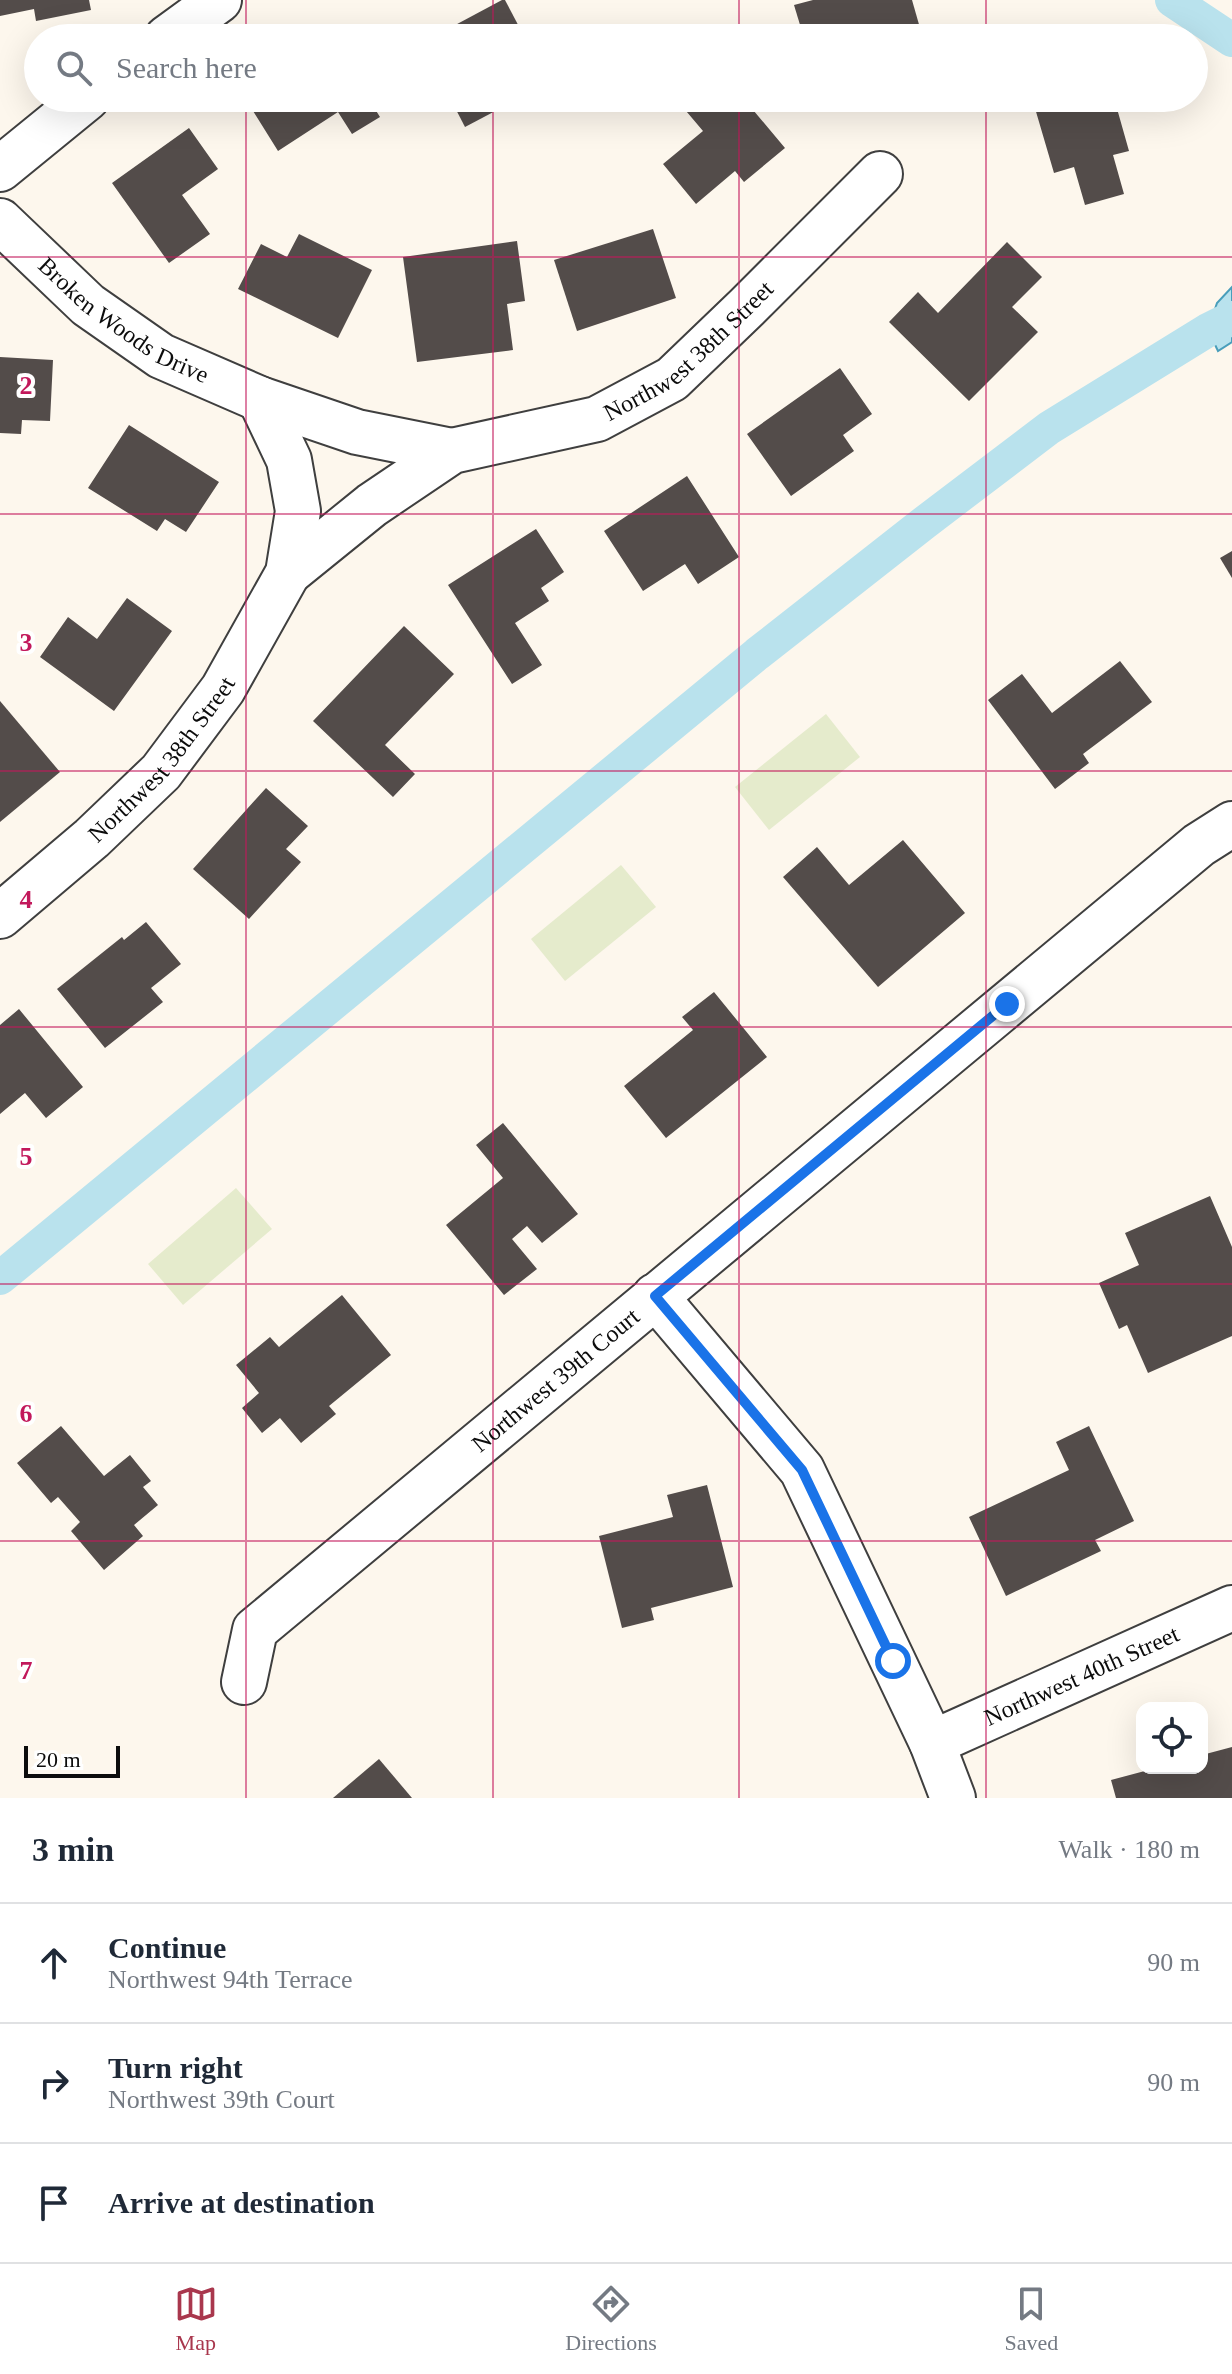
<!DOCTYPE html>
<html lang="en">
<head>
<meta charset="utf-8">
<style>
  :root { --surface:#fff; --page:#f2f2f3; --text:#1f2937; --muted:#747a83; --line:#e0e1e3; --accent:#a9374d }
  body { margin:0; font-family:Georgia,serif; background:var(--page); color:var(--text) }
  .controls { position:absolute; right:24px; bottom:24px; display:grid; overflow:hidden; border-radius:16px; box-shadow:0 8px 32px #0002 }
  .controls button { width:72px; height:72px; display:grid; place-items:center; padding:0; border:0; border-bottom:2px solid var(--line); background:var(--surface); color:var(--text); font:40px sans-serif }
  .scale { position:absolute; left:24px; bottom:20px; width:96px; box-sizing:border-box; padding-left:8px; border:4px solid #0c0c0c; border-top:0; font-size:22px; line-height:28px; white-space:nowrap; color:#0c0c0c; -webkit-text-stroke:6px #fff; paint-order:stroke }
  .stop { position:absolute; width:24px; height:24px; margin:-18px; border:6px solid #1a73e8; border-radius:50%; background:#fff }
  .stop.end { background:#1a73e8; border-color:#fff; box-shadow:0 2px 8px #0008 }
  .list { margin:0; padding:0; list-style:none }
  h2 { display:flex; justify-content:space-between; align-items:center; height:104px; margin:0; padding:0 32px; font-size:34px }
  h2 small { font-size:26px; font-weight:400; color:var(--muted) }
  .list li { display:grid; grid-template-columns:52px 1fr auto; gap:24px; align-items:center; box-sizing:border-box; height:120px; padding:0 32px; border-top:2px solid var(--line) }
  .list b { display:block; font-size:30px; white-space:nowrap }
  .list p { margin:0; font-size:26px; white-space:nowrap; color:var(--muted) }
  .list em { font-size:26px; font-style:normal; color:var(--muted) }
  .icon { flex:none; width:44px; height:44px; fill:none; stroke:currentColor; stroke-width:2; stroke-linecap:round; stroke-linejoin:round }
  .map { position:relative; flex:none; width:1232px; height:1798px; overflow:hidden }
  .search { position:absolute; background:var(--surface); box-shadow:0 8px 32px #0002; left:24px; right:24px; top:24px; height:88px; display:flex; align-items:center; gap:20px; box-sizing:border-box; padding:0 28px; border-radius:44px; color:var(--muted); font-size:30px }
  .sheet { height:464px; background:var(--surface) }
  nav { display:flex; justify-content:space-around; align-items:center; box-sizing:border-box; height:112px; border-top:2px solid var(--line); background:var(--surface); font-size:22px; color:var(--muted) }
  nav a { display:grid; justify-items:center; gap:4px }
  nav .on { color:var(--accent) }
  .map>svg:first-child { display:block }
  .pitch { fill:#e5ebcc }
  .water { fill:#b9e2ed; stroke:#499ebb; stroke-width:2 }
  .lines { fill:none; stroke-linecap:round; stroke-linejoin:round }
  .canal { stroke:#b9e2ed; stroke-width:34 }
  .building { fill:#534c4a }
  .minor-casing { stroke:#3f3f3f; stroke-width:48 }
  .minor { stroke:#fff; stroke-width:44 }
  .route { stroke:#1a73e8; stroke-width:10 }
  .grid { fill:none; stroke:#c2185b; stroke-width:2; stroke-opacity:0.55 }
  .labels { text-anchor:middle; stroke-width:8; stroke-linejoin:round; paint-order:stroke }
  .street-label { font-size:24px; fill:#0c0c0c; stroke:#fff }
  .grid-label { font-size:26px; text-anchor:middle; font-weight:bold; fill:#c2185b; stroke:#fff; stroke-width:8; stroke-linejoin:round; paint-order:stroke }
</style>
</head>
<body>
<div class="map">
<svg width="1232" height="1798" viewBox="0 0 1232 1798">
  <rect width="100%" height="100%" fill="#fdf7ed"/>
  <g class="pitch">
    <path d="M826,714L860,757L769,830L735,787Z"/>
    <path d="M621,865L656,907L565,981L531,939Z"/>
    <path d="M236,1188L272,1229L183,1305L148,1264Z"/>
  </g>
  <path class="water" d="M1232,287V342L1218,351L1208,330L1217,303Z"/>
  <g class="lines">
    <g class="canal">
      <path d="M1172,0L1232,40"/>
      <path d="M0,1278L757,654L924,523L1049,428L1208,330L1232,318"/>
    </g>
  </g>
  <g class="building">
    <path d="M0,0H89L91,10L36,21L34,9L0,16Z"/>
    <path d="M502,0H505L525,38H431Z"/>
    <path d="M813,0H912L920,28L887,38H804L794,5Z"/>
    <path d="M245,98H368L380,117L352,134L338,112L278,151Z"/>
    <path d="M450,98H520L465,127Z"/>
    <path d="M689,98H743L785,148L744,182L735,171L696,204L663,164L703,131L681,105Z"/>
    <path d="M1032,98H1114L1129,151L1113,155L1124,194L1085,205L1074,167L1054,173Z"/>
    <path d="M189,128L218,169L182,195L210,234L169,263L112,183Z"/>
    <path d="M653,229L676,298L577,331L554,260Z"/>
    <path d="M299,234L372,270L338,338L238,289L261,244L287,257Z"/>
    <path d="M517,241L525,301L507,304L513,350L417,362L403,257Z"/>
    <path d="M1007,242L1042,277L1012,307L1038,332L969,401L889,322L918,292L938,313Z"/>
    <path d="M0,357L53,360L50,421L22,420L21,434L0,433Z"/>
    <path d="M840,368L872,414L843,435L854,451L791,496L747,434Z"/>
    <path d="M129,425L219,482L186,532L165,519L157,531L88,488Z"/>
    <path d="M687,476L739,557L698,584L685,564L643,591L604,531Z"/>
    <path d="M536,529L564,572L541,588L549,601L515,623L542,665L512,684L448,585Z"/>
    <path d="M1232,551V578L1220,558Z"/>
    <path d="M127,598L172,631L114,711L40,657L68,617L97,639Z"/>
    <path d="M404,626L454,674L385,745L415,774L393,797L313,721Z"/>
    <path d="M1120,661L1152,702L1083,754L1089,763L1055,789L988,700L1022,674L1052,713Z"/>
    <path d="M0,701L60,772L0,822Z"/>
    <path d="M266,788L308,826L286,849L301,862L249,919L193,869Z"/>
    <path d="M903,840L965,913L878,987L783,877L817,847L849,885Z"/>
    <path d="M146,922L181,964L151,988L163,1002L105,1048L57,989L122,937L124,940Z"/>
    <path d="M714,992L767,1057L666,1138L624,1086L693,1030L682,1017Z"/>
    <path d="M19,1009L83,1087L46,1118L25,1093L0,1114V1025Z"/>
    <path d="M503,1123L578,1214L542,1243L527,1226L512,1239L537,1269L504,1295L446,1225L503,1178L476,1145Z"/>
    <path d="M1210,1196L1232,1247V1336L1148,1373L1127,1325L1119,1329L1099,1283L1139,1265L1125,1233Z"/>
    <path d="M342,1295L391,1355L329,1406L336,1414L301,1443L280,1418L262,1433L242,1408L259,1393L236,1365L270,1337L279,1347Z"/>
    <path d="M61,1426L104,1476L130,1455L151,1481L143,1487L158,1505L134,1525L143,1536L104,1570L71,1531L80,1522L58,1497L51,1503L17,1463Z"/>
    <path d="M1089,1426L1134,1521L1095,1540L1101,1551L1006,1596L969,1517L1069,1470L1056,1442Z"/>
    <path d="M707,1485L733,1587L651,1608L654,1620L622,1628L599,1536L673,1517L667,1495Z"/>
    <path d="M1232,1747V1798H1116L1111,1780L1156,1768H1202V1755Z"/>
    <path d="M379,1759L412,1798H333Z"/>
  </g>
  <g class="lines">
    <g class="minor-casing">
      <g id="minor">
        <path d="M167,38L219,0"/>
        <path d="M0,169L87,98"/>
        <path id="s1" d="M0,221L88,305L161,356L260,399L357,432L452,451"/>
        <path id="s2" d="M288,573L372,505L452,451L597,419L672,379L747,307L880,174"/>
        <path id="s3" d="M0,916L92,838L161,772L223,689L288,573L298,511L289,460L260,399"/>
        <path d="M655,1296L802,1470L932,1743L953,1798"/>
        <path id="s4" d="M244,1682L255,1630L1199,845L1232,824"/>
        <path id="s5" d="M932,1743L1232,1608"/>
      </g>
    </g>
    <use href="#minor" class="minor"/>
  </g>
  <g class="lines">
    <path class="route" d="M893,1661L802,1470L655,1296L1007,1004"/>
  </g>
  <path class="grid" d="M246,0V38M493,0V38M739,0V38M986,0V38M246,98V1798M493,98V1798M739,98V1798M986,98V1798M0,257H1232M0,514H1232M0,771H1232M0,1027H1232M0,1284H1232M0,1541H1232"/>
  <g class="labels">
    <g class="street-label">
      <text dy="8" stroke="none"><textPath href="#s1" startOffset="160">Broken Woods Drive</textPath></text>
      <text dy="8" stroke="none"><textPath href="#s2" startOffset="468">Northwest 38th Street</textPath></text>
      <text dy="8" stroke="none"><textPath href="#s3" startOffset="226">Northwest 38th Street</textPath></text>
      <text dy="8" stroke="none"><textPath href="#s4" startOffset="444">Northwest 39th Court</textPath></text>
      <text dy="8" stroke="none"><textPath href="#s5" startOffset="164">Northwest 40th Street</textPath></text>
    </g>
  </g>
  <g class="grid-label">
    <text x="26" y="394">2</text>
    <text x="26" y="651">3</text>
    <text x="26" y="908">4</text>
    <text x="26" y="1165">5</text>
    <text x="26" y="1422">6</text>
    <text x="26" y="1679">7</text>
  </g>
</svg>
<div class="controls">
<button><svg class="icon" aria-label="locate" viewBox="0 0 24 24"><circle cx="12" cy="12" r="6"/><path d="M12 2v4M12 18v4M2 12h4M18 12h4"/></svg></button>
</div>
<div class="scale">20 m</div>
<div class="stop" style="left:893px;top:1661px"></div>
<div class="stop end" style="left:1007px;top:1004px"></div>
<div class="search"><svg class="icon" aria-label="search" viewBox="0 0 24 24"><circle cx="10" cy="10" r="6"/><path d="M15 15l6 6"/></svg>Search here</div>
</div>
<section class="sheet">
<h2>3 min<small>Walk · 180 m</small></h2>
<ul class="list">
<li><svg class="icon" aria-label="ahead" viewBox="0 0 24 24"><path d="M12 20V5M6 11l6-6 6 6"/></svg><div><b>Continue</b><p>Northwest 94th Terrace</p></div><em>90 m</em></li>
<li><svg class="icon" aria-label="right" viewBox="0 0 24 24"><path d="M7 20v-9h11M14 6l5 5-5 5"/></svg><div><b>Turn right</b><p>Northwest 39th Court</p></div><em>90 m</em></li>
<li><svg class="icon" aria-label="arrive" viewBox="0 0 24 24"><path d="M6 21V4h12l-3 4 3 4H6"/></svg><div><b>Arrive at destination</b></div></li>
</ul>
</section>
<nav>
<a class="on"><svg class="icon" aria-label="map" viewBox="0 0 24 24"><path d="M3 6l6-2 6 2 6-2v14l-6 2-6-2-6 2zM9 4v14M15 6v14"/></svg>Map</a>
<a><svg class="icon" aria-label="directions" viewBox="0 0 24 24"><path d="M12 3l9 9-9 9-9-9zM9 14v-3h6M13 9l2 2-2 2"/></svg>Directions</a>
<a><svg class="icon" aria-label="saved" viewBox="0 0 24 24"><path d="M7 4h10v16l-5-4-5 4z"/></svg>Saved</a>
</nav>
</body>
</html>
